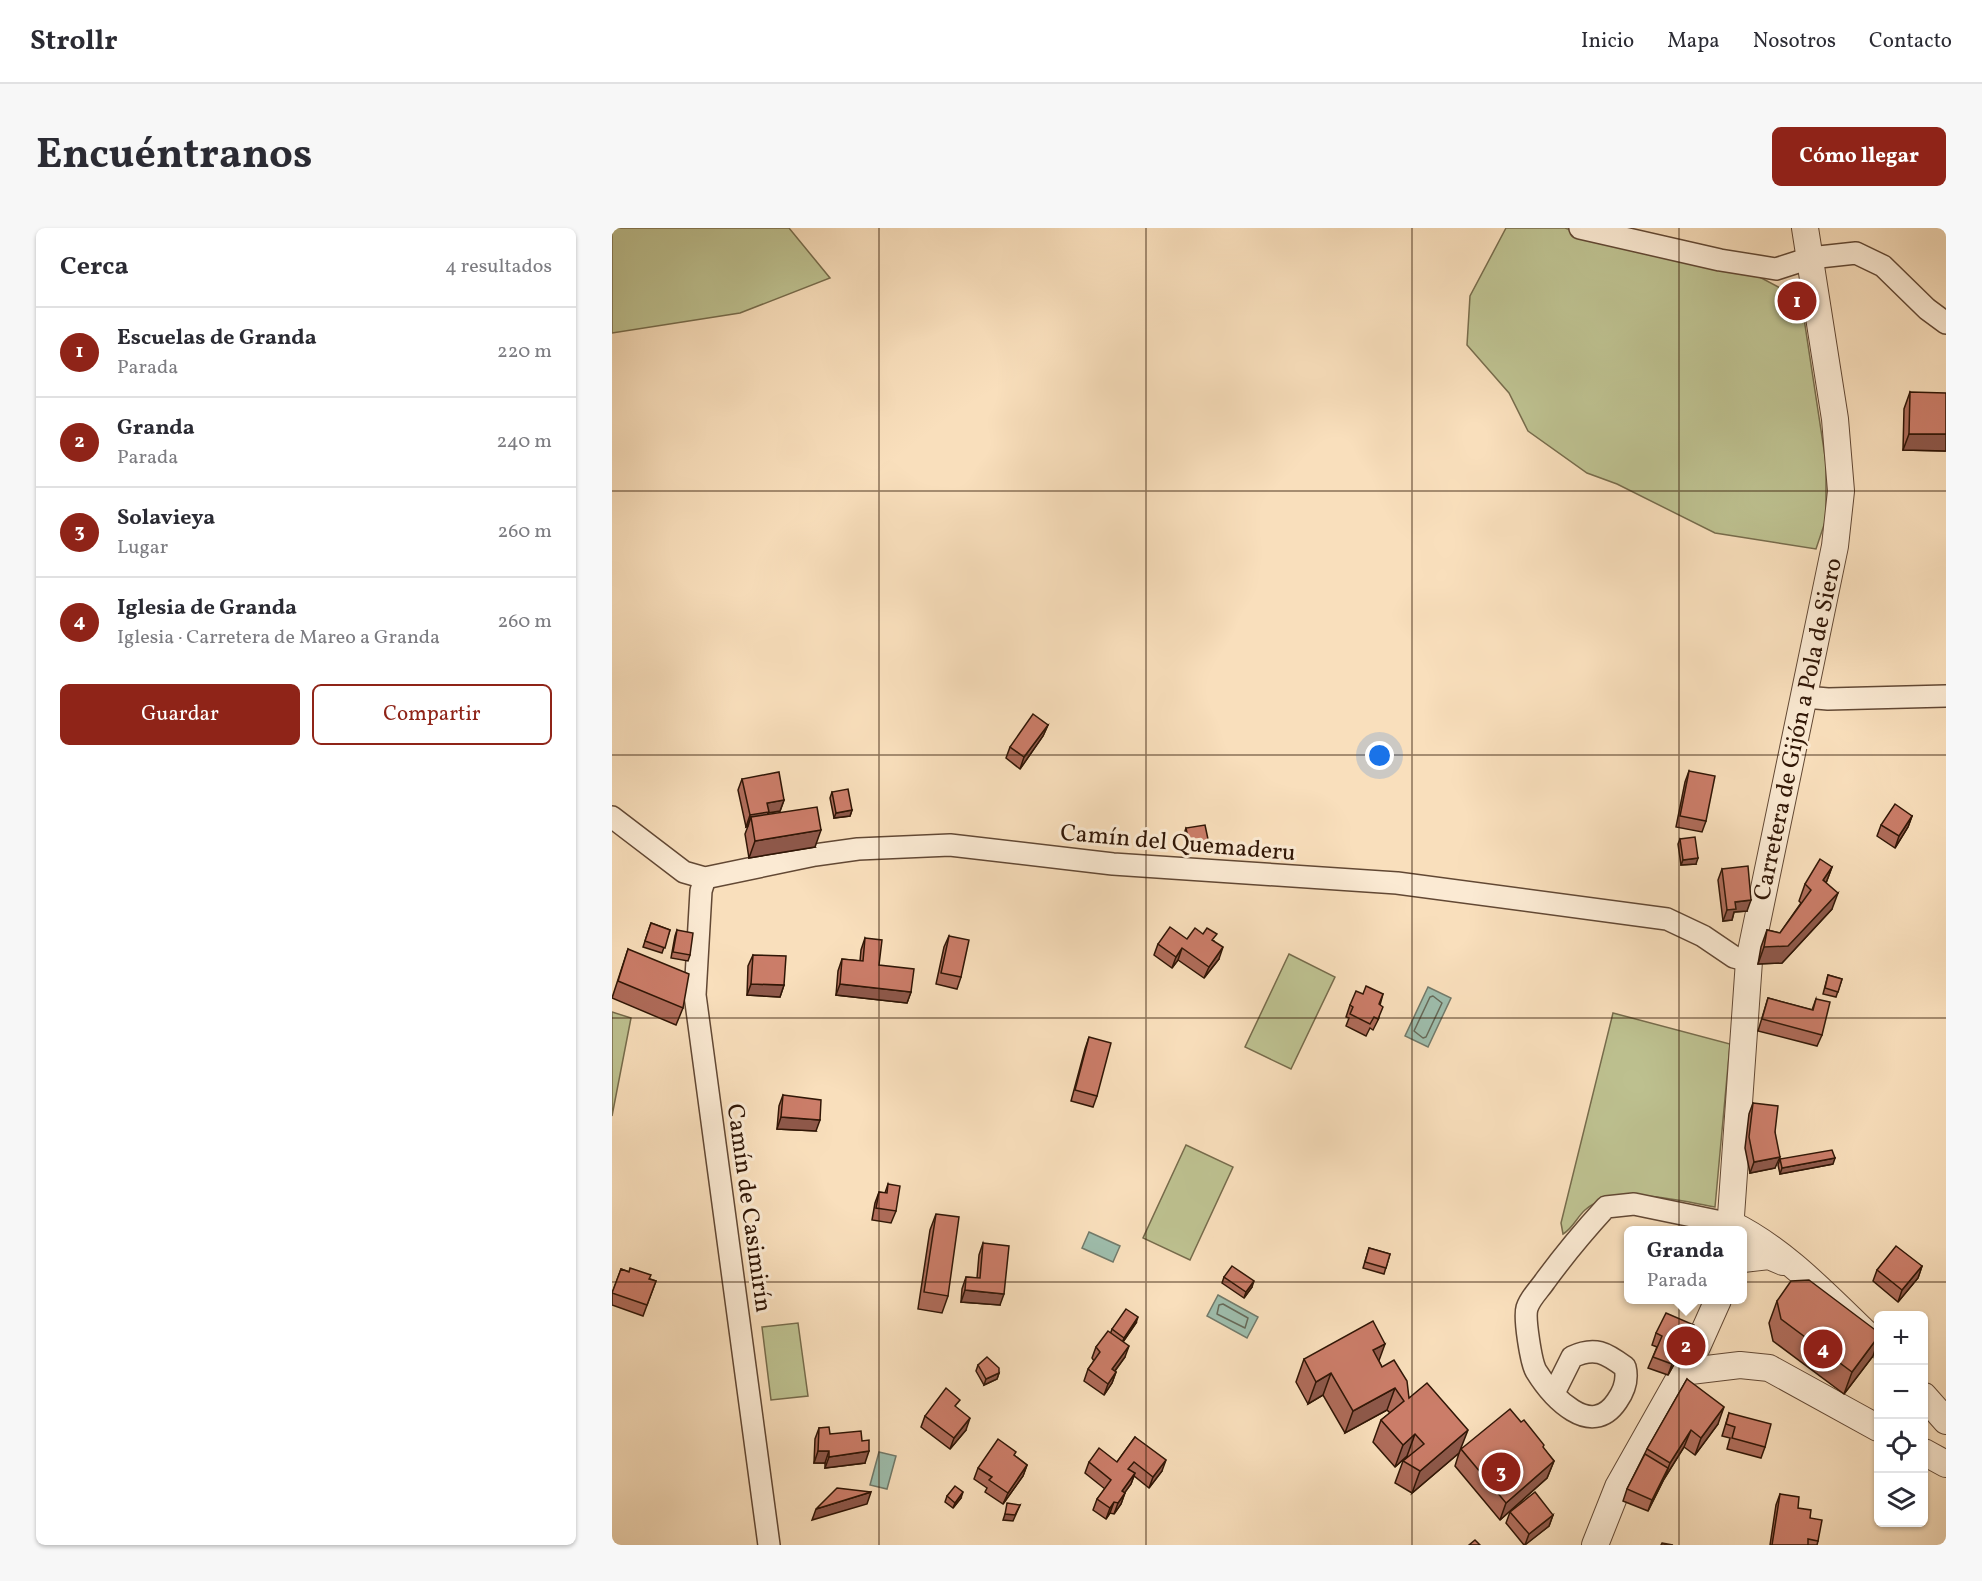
<!DOCTYPE html>
<html lang="es">
<head>
<meta charset="utf-8">
<style>
  :root { --surface:#fff; --page:#f7f7f7; --text:#2b2b33; --muted:#7c7c81; --line:#e1e1e2; --accent:#8f2418 }
  body { margin:0; font-family:Vollkorn,serif; background:var(--page); color:var(--text) }
  .controls { position:absolute; right:18px; bottom:18px; display:grid; overflow:hidden; border-radius:9px; box-shadow:0 2px 4px #0004 }
  .controls button { width:54px; height:54px; display:grid; place-items:center; padding:0; border:0; border-bottom:2px solid var(--line); background:var(--surface); color:var(--text); font:30px sans-serif }
  .you { position:absolute; left:768px; top:528px; width:21px; height:21px; margin:-15px; border:4px solid #fff; border-radius:50%; background:#1a73e8; box-shadow:0 0 0 9px #1a73e833 }
  .badge { display:grid; place-items:center; width:39px; height:39px; border-radius:50%; background:var(--accent); color:#fff; font-size:20px; font-weight:700 }
  .pin { position:absolute; translate:-50% -50%; border:3px solid #fff; box-shadow:0 2px 6px #0006 }
  .popup { position:absolute; left:1012px; top:998px; width:123px; height:78px; box-sizing:border-box; display:grid; place-content:center; border-radius:9px; background:var(--surface); filter:drop-shadow(0 2px 4px #0005); font-size:20px; white-space:nowrap; color:var(--muted) }
  .popup b { font-size:22px; color:var(--text) }
  .popup::after { content:''; position:absolute; left:50%; top:100%; margin-left:-12px; border:12px solid transparent; border-top-color:var(--surface) }
  .list { margin:0; padding:0; list-style:none }
  h2 { display:flex; justify-content:space-between; align-items:center; height:78px; margin:0; padding:0 24px; font-size:26px }
  h2 small { font-size:20px; font-weight:400; color:var(--muted) }
  .list li { display:grid; grid-template-columns:39px 1fr auto; gap:18px; align-items:center; box-sizing:border-box; height:90px; padding:0 24px; border-top:2px solid var(--line) }
  .list b { display:block; font-size:22px; white-space:nowrap }
  .list p { margin:0; font-size:20px; white-space:nowrap; color:var(--muted) }
  .list em { font-size:20px; font-style:normal; color:var(--muted) }
  .actions { display:flex; gap:12px; padding:18px 24px }
  .actions a { flex:1; padding:14px 0; border:2px solid var(--accent); border-radius:9px; text-align:center; font-size:21px; color:var(--accent) }
  .actions .main { background:var(--accent); color:#fff }
  .icon { flex:none; width:33px; height:33px; fill:none; stroke:currentColor; stroke-width:2; stroke-linecap:round; stroke-linejoin:round }
  .map { position:relative; flex:none; width:1334px; height:1317px; overflow:hidden; border-radius:9px }
  header { display:flex; align-items:center; gap:36px; box-sizing:border-box; height:84px; padding:0 30px; background:var(--surface); border-bottom:2px solid var(--line) }
  header strong { font-size:28px }
  nav { display:flex; gap:33px; margin-inline-start:auto; font-size:21px }
  .intro { display:flex; align-items:center; justify-content:space-between; box-sizing:border-box; height:144px; padding:0 36px }
  h1 { margin:0; font-size:42px }
  .button { padding:15px 27px; border-radius:9px; background:var(--accent); color:#fff; font-size:21px; font-weight:700 }
  main { display:flex; gap:36px; padding:0 36px }
  aside { flex:1; background:var(--surface); border-radius:9px; box-shadow:0 2px 4px #0004 }
  .map>svg:first-child { display:block }
  .green { fill:#bec291; stroke:#776c4c; stroke-width:1.5 }
  .water { fill:#9ebdac; stroke:#727a6a; stroke-width:1.5 }
  .lines { fill:none; stroke-linecap:round; stroke-linejoin:round }
  .shore { stroke:#676a59; stroke-width:1.5 }
  .minor-casing { stroke:#624834; stroke-width:24 }
  .tertiary-casing { stroke:#624834; stroke-width:28 }
  .minor { stroke:#fbead3; stroke-width:21 }
  .tertiary { stroke:#fbead3; stroke-width:26 }
  .wall { fill:#af6c5a; stroke:#301606; stroke-width:1.5 }
  .shaded-wall { fill:#8e584a; stroke:#301606; stroke-width:1.5 }
  .building { fill:#cb7d69; stroke:#301606; stroke-width:1.5 }
  .grid { fill:none; stroke:#301606; stroke-width:1.5; stroke-opacity:0.55 }
  .labels { text-anchor:middle; stroke-width:6; stroke-linejoin:round; paint-order:stroke }
  .street-label { font-size:24px; fill:#301606; stroke:#fbead3 }
</style>
</head>
<body>
<header>
<strong>Strollr</strong>
<nav><a>Inicio</a><a>Mapa</a><a>Nosotros</a><a>Contacto</a></nav>
</header>
<div class="intro"><h1>Encuéntranos</h1><a class="button">Cómo llegar</a></div>
<main>
<aside>
<h2>Cerca<small>4 resultados</small></h2>
<ul class="list">
<li><span class="badge">1</span><div><b>Escuelas de Granda</b><p>Parada</p></div><em>220 m</em></li>
<li><span class="badge">2</span><div><b>Granda</b><p>Parada</p></div><em>240 m</em></li>
<li><span class="badge">3</span><div><b>Solavieya</b><p>Lugar</p></div><em>260 m</em></li>
<li><span class="badge">4</span><div><b>Iglesia de Granda</b><p>Iglesia · Carretera de Mareo a Granda</p></div><em>260 m</em></li>
</ul>
<div class="actions"><a class="main">Guardar</a><a>Compartir</a></div>
</aside>
<div class="map">
<svg width="1334" height="1317" viewBox="0 0 1334 1317">
  <rect width="100%" height="100%" fill="#f9dfbc"/>
  <filter id="stains"><feTurbulence type="fractalNoise" baseFrequency=".00333" numOctaves="4"/><feColorMatrix values="0 0 0 0 .2 0 0 0 0 .09 0 0 0 0 .02 0 0 0 .5 -.17"/></filter>
  <radialGradient id="worn" r=".72"><stop offset=".6" stop-color="#630" stop-opacity="0"/><stop offset="1" stop-color="#630" stop-opacity=".3"/></radialGradient>
  <g class="green">
    <path d="M0,0H177L218,50L128,85L0,105Z"/>
    <path d="M894,0H953L985,11L1138,44L1189,71L1214,235V291L1204,321L1103,305L1005,256L975,245L916,203L897,165L855,117L858,68Z"/>
    <path d="M677,726L723,749L679,841L633,819Z"/>
    <path d="M0,784L19,790L0,888Z"/>
    <path d="M1001,785L1118,816L1103,979C1067,973 1003,955 973,982C965,989 961,1000 951,1006L949,995Z"/>
    <path d="M574,917L621,939L578,1032L531,1010Z"/>
    <path d="M186,1095L196,1168L159,1172L150,1099Z"/>
  </g>
  <g class="water">
    <path d="M816,759L839,770L816,819L793,808Z"/>
    <path d="M477,1004L508,1018L501,1034L470,1020Z"/>
    <path d="M606,1067L646,1089L635,1110L595,1088Z"/>
    <path d="M267,1224L284,1228L275,1261L258,1257Z"/>
  </g>
  <g class="lines">
    <g class="shore">
      <path d="M821,768L830,775L814,809L811,810L802,803L818,769Z"/>
      <path d="M611,1076L636,1090L633,1100L605,1086L607,1077Z"/>
    </g>
    <g class="minor-casing">
      <g id="minor">
        <path d="M968,0L1108,32L1164,41L1198,30L1244,25L1271,38L1315,81L1334,95"/>
        <path d="M1193,469L1216,471L1334,468"/>
        <path d="M0,589L72,644L93,650L203,627L246,621L338,617L501,636L785,655L1055,691L1091,708L1122,729L1137,733"/>
        <path d="M93,650L89,663L83,767L157,1317"/>
        <path d="M942,1165L960,1129C983,1118 994,1125 1013,1139C1016,1151 1012,1163 1005,1173C979,1212 940,1169 924,1143C919,1134 912,1090 915,1080C918,1070 927,1062 933,1053C952,1027 972,1003 994,979L1022,976L1119,996"/>
      </g>
    </g>
    <g class="tertiary-casing">
      <g id="tertiary">
        <path d="M1119,996C1175,1023 1221,1075 1266,1117"/>
        <path d="M1118,1002L1137,733L1223,318L1229,263L1223,191L1193,0"/>
        <path d="M1131,1031L1157,1028L1171,1034"/>
        <path d="M1070,1144L1128,1137L1157,1140L1266,1200"/>
        <path d="M1312,1168L1334,1193"/>
        <path d="M1312,1224L1334,1236"/>
        <path d="M983,1317L1006,1259L1085,1119L1106,1072"/>
      </g>
    </g>
    <use href="#minor" class="minor"/>
    <use href="#tertiary" class="tertiary"/>
  </g>
  <g class="wall">
    <path d="M1298,164L1334,223L1291,222L1292,181Z"/>
    <path d="M436,497L431,508L408,541L394,530L398,519Z"/>
    <path d="M1077,543L1094,593L1090,604L1064,599L1073,554Z"/>
    <path d="M130,551L172,572L168,583L156,585V587L203,619L137,630L133,606L136,598L134,599L126,562Z"/>
    <path d="M220,564L240,582L238,588L222,590L218,570Z"/>
    <path d="M1300,588L1296,599L1283,620L1265,608L1269,597Z"/>
    <path d="M574,600L595,621L576,625L572,606Z"/>
    <path d="M1068,611L1084,636L1069,637L1066,616Z"/>
    <path d="M1220,639L1214,655L1220,681L1170,735L1146,736L1149,719L1155,702L1168,705L1189,675L1187,673L1193,656Z"/>
    <path d="M1110,641L1135,683L1122,684L1120,692L1111,693L1106,652Z"/>
    <path d="M39,695L58,702L50,725L31,719Z"/>
    <path d="M65,702L78,727L76,733L59,730L63,708Z"/>
    <path d="M337,708L349,749L345,761L324,756L332,719Z"/>
    <path d="M253,710L267,737L299,764L295,775L224,767L226,743L230,731L248,733L249,722Z"/>
    <path d="M575,711L602,713L607,731L592,750L566,732L560,740L542,727L546,716Z"/>
    <path d="M16,721L71,780L64,797L0,770Z"/>
    <path d="M141,727L172,757L168,769L135,767L136,738Z"/>
    <path d="M1216,747L1230,751L1224,769L1211,766Z"/>
    <path d="M751,766H771L768,777L767,790L761,802L758,800L754,808L734,798L737,790L734,789L738,777Z"/>
    <path d="M1156,770L1200,782L1204,771L1210,807L1205,818L1146,803Z"/>
    <path d="M477,809L485,868L481,879L459,873L473,821Z"/>
    <path d="M171,867L204,903L165,901L167,878Z"/>
    <path d="M1141,875L1163,904V940L1138,945L1133,920L1137,886Z"/>
    <path d="M1168,931L1221,936L1168,946L1166,937Z"/>
    <path d="M276,956L284,983L279,995L260,992L263,975L267,964L273,965Z"/>
    <path d="M324,986L336,1068L330,1085L306,1081L318,1002Z"/>
    <path d="M371,1015L388,1077L349,1074L350,1061L354,1049L365,1050L367,1027Z"/>
    <path d="M757,1020L778,1026L772,1046L751,1040Z"/>
    <path d="M1310,1038L1306,1050L1286,1074L1261,1053L1265,1042Z"/>
    <path d="M9,1041L44,1053L31,1088L0,1077V1066Z"/>
    <path d="M612,1049L640,1059L632,1070L610,1055Z"/>
    <path d="M1165,1073L1261,1128L1232,1166L1161,1113L1157,1095Z"/>
    <path d="M524,1095L511,1114L513,1129L503,1143L504,1144L500,1155L492,1167L472,1153L476,1141L482,1133L480,1130L484,1119L499,1104L500,1101Z"/>
    <path d="M1044,1105L1078,1108L1056,1147L1036,1140L1045,1119L1040,1117Z"/>
    <path d="M692,1131L767,1133L770,1139L797,1170L850,1220H931L942,1233L935,1250L888,1292L843,1238L847,1225L800,1265L783,1255L791,1233L796,1229L795,1228L783,1239L761,1214L769,1192L778,1185L775,1182L733,1205L711,1167L696,1176L684,1154Z"/>
    <path d="M366,1137L387,1145L385,1151L372,1157L364,1143Z"/>
    <path d="M1075,1151L1106,1196L1083,1227L1072,1219L1052,1251L1036,1283L1011,1273L1015,1261L1035,1221Z"/>
    <path d="M1117,1185L1153,1219L1149,1230L1115,1221L1118,1210L1110,1208Z"/>
    <path d="M313,1188L354,1202L338,1221L309,1199Z"/>
    <path d="M207,1200L218,1206L250,1213L253,1235L213,1240V1235H202L203,1211Z"/>
    <path d="M523,1209L550,1243L537,1260L522,1248L519,1256L513,1264L509,1276L502,1286L498,1285L494,1291L481,1282L485,1271L493,1261L473,1245L477,1234H505Z"/>
    <path d="M403,1228L415,1237L411,1248L391,1276L373,1264L375,1260L362,1251L366,1240Z"/>
    <path d="M1168,1266L1198,1290L1206,1313L1205,1317H1158L1164,1277Z"/>
    <path d="M335,1268L349,1270L341,1280L333,1274Z"/>
    <path d="M898,1284L941,1287L937,1298L912,1317L894,1295Z"/>
  </g>
  <g class="shaded-wall">
    <path d="M1297,206H1334V223L1291,222Z"/>
    <path d="M436,497L431,508L408,541L412,529Z"/>
    <path d="M172,572L168,583L156,585L153,595L139,589L136,598L134,599L138,587L155,575Z"/>
    <path d="M240,582L238,588L222,590L224,585Z"/>
    <path d="M1300,588L1296,599L1283,620L1287,608Z"/>
    <path d="M209,602L203,619L137,630L143,613Z"/>
    <path d="M597,616L595,621L576,625L578,620Z"/>
    <path d="M1086,630L1084,636L1069,637L1071,632Z"/>
    <path d="M1220,639L1214,655L1211,652Z"/>
    <path d="M1226,665L1220,681L1170,735L1146,736L1152,719Z"/>
    <path d="M1139,672L1135,683L1122,684L1120,692L1111,693L1115,682L1123,674Z"/>
    <path d="M611,719L607,731L592,750L597,739Z"/>
    <path d="M570,720L566,732L560,740L564,729Z"/>
    <path d="M139,756L172,757L168,769L135,767Z"/>
    <path d="M228,756L299,764L295,775L224,767Z"/>
    <path d="M169,889L208,892L204,903L165,901Z"/>
    <path d="M1168,929L1163,940L1138,945L1142,934Z"/>
    <path d="M1223,930L1221,936L1168,946L1170,940Z"/>
    <path d="M1310,1038L1306,1050L1286,1074L1290,1062Z"/>
    <path d="M642,1053L640,1059L632,1070L634,1064Z"/>
    <path d="M353,1062L392,1066L388,1077L349,1074Z"/>
    <path d="M526,1089L524,1095L510,1115L512,1110Z"/>
    <path d="M1082,1097L1078,1108L1056,1147L1060,1136Z"/>
    <path d="M1266,1109V1113L1261,1128L1232,1166L1240,1144Z"/>
    <path d="M773,1116L765,1138L761,1122Z"/>
    <path d="M517,1118L513,1129L496,1152L500,1141Z"/>
    <path d="M504,1144L500,1155L492,1167L496,1156Z"/>
    <path d="M387,1145L385,1151L372,1157L374,1151Z"/>
    <path d="M719,1145L711,1167L696,1176L704,1154Z"/>
    <path d="M783,1160L775,1182L733,1205L741,1183Z"/>
    <path d="M1112,1179L1106,1196L1083,1227L1089,1210Z"/>
    <path d="M358,1190L354,1202L338,1221L342,1210Z"/>
    <path d="M856,1202L847,1225L800,1265L808,1243Z"/>
    <path d="M1079,1202L1072,1219L1052,1251L1058,1235Z"/>
    <path d="M803,1206L795,1228L783,1239L791,1217Z"/>
    <path d="M206,1223H217L213,1235H202Z"/>
    <path d="M257,1223L253,1235L213,1240L217,1229Z"/>
    <path d="M554,1232L550,1243L537,1260L541,1249Z"/>
    <path d="M942,1233L935,1250L888,1292L894,1275Z"/>
    <path d="M415,1237L411,1248L391,1276L396,1265Z"/>
    <path d="M1056,1240L1052,1251L1036,1283L1040,1272Z"/>
    <path d="M523,1245L519,1256L506,1274L510,1263Z"/>
    <path d="M259,1264L255,1276L200,1292L204,1281Z"/>
    <path d="M351,1264L349,1270L341,1280L343,1275Z"/>
    <path d="M513,1265L509,1276L502,1286L506,1275Z"/>
    <path d="M502,1274L498,1285L494,1291L498,1280Z"/>
    <path d="M408,1277L401,1293L391,1292L393,1286Z"/>
    <path d="M941,1287L937,1298L913,1317L917,1306Z"/>
  </g>
  <g class="building">
    <path d="M1298,164L1334,165V206H1297Z"/>
    <path d="M421,486L436,497L412,529L398,519Z"/>
    <path d="M1077,543L1103,548L1094,593L1068,588Z"/>
    <path d="M167,544L172,572L155,575L157,584L138,587L130,551Z"/>
    <path d="M236,561L240,582L224,585L220,564Z"/>
    <path d="M1283,576L1300,588L1287,608L1269,597Z"/>
    <path d="M205,579L209,602L143,613L139,589Z"/>
    <path d="M593,597L597,616L578,620L574,600Z"/>
    <path d="M1083,609L1086,630L1071,632L1068,611Z"/>
    <path d="M1208,631L1220,639L1211,652L1226,665L1176,718L1152,719L1155,702L1168,705L1199,662L1193,656Z"/>
    <path d="M1136,638L1139,672L1123,674L1124,681L1115,682L1110,641Z"/>
    <path d="M39,695L58,702L53,720L33,713Z"/>
    <path d="M558,699L575,711L583,700L591,706L595,700L605,706L600,712L611,719L597,739L570,720L564,729L546,716Z"/>
    <path d="M65,702L81,705L78,727L61,724Z"/>
    <path d="M337,708L357,712L349,749L329,745Z"/>
    <path d="M253,710L270,712L267,737L302,741L299,764L228,756L230,731L251,733Z"/>
    <path d="M16,721L77,746L71,780L6,753Z"/>
    <path d="M141,727L174,728L172,757L139,756Z"/>
    <path d="M1216,747L1230,751L1226,764L1213,760Z"/>
    <path d="M754,758L771,766L767,776L771,779L766,791L762,789L758,796L738,786L741,779L738,777L744,763L751,766Z"/>
    <path d="M1156,770L1201,782L1204,771L1218,774L1210,807L1150,791Z"/>
    <path d="M477,809L499,815L485,868L463,862Z"/>
    <path d="M171,867L209,872L208,892L169,889Z"/>
    <path d="M1141,875L1166,878L1163,904L1168,929L1142,934L1137,909Z"/>
    <path d="M1220,922L1223,930L1170,940L1168,931Z"/>
    <path d="M276,956L288,958L284,983L264,980L267,964L275,965Z"/>
    <path d="M324,986L347,989L336,1068L312,1064Z"/>
    <path d="M371,1015L397,1018L392,1066L353,1062L354,1049L368,1050Z"/>
    <path d="M1284,1018L1310,1038L1290,1062L1265,1042Z"/>
    <path d="M757,1020L778,1026L774,1040L753,1034Z"/>
    <path d="M620,1038L642,1053L634,1064L612,1049Z"/>
    <path d="M18,1040L39,1047L37,1051L44,1053L35,1077L0,1065L9,1041L17,1044Z"/>
    <path d="M1197,1052L1266,1104V1109L1240,1144L1169,1091L1165,1073L1179,1053Z"/>
    <path d="M514,1081L526,1089L512,1110L500,1101Z"/>
    <path d="M1054,1085L1082,1097L1060,1136L1041,1129L1050,1108L1044,1105Z"/>
    <path d="M761,1093L773,1116L761,1122L770,1139L782,1132L795,1153L797,1170L815,1155L856,1202L808,1243L791,1233L812,1216L803,1206L791,1217L769,1192L792,1173L783,1160L741,1183L719,1145L704,1154L692,1131Z"/>
    <path d="M496,1103L517,1118L500,1141L504,1144L496,1156L476,1141L488,1124L484,1119Z"/>
    <path d="M375,1129L387,1140V1145L374,1151L366,1137Z"/>
    <path d="M1075,1151L1112,1179L1089,1210L1079,1202L1058,1235L1035,1221Z"/>
    <path d="M334,1160L348,1172L343,1178L358,1190L342,1210L313,1188Z"/>
    <path d="M898,1181L909,1194L912,1192L932,1217L931,1219L942,1233L894,1275L849,1221Z"/>
    <path d="M1117,1185L1159,1196L1153,1219L1120,1210L1123,1199L1114,1196Z"/>
    <path d="M217,1199L218,1206L249,1203L250,1213L257,1212V1223L217,1229V1223H206L207,1200Z"/>
    <path d="M523,1209L554,1232L541,1249L522,1234L516,1241L523,1245L510,1263L513,1265L506,1275L502,1274L498,1280L485,1271L499,1252L477,1234L487,1220L505,1234Z"/>
    <path d="M386,1211L404,1224L402,1227L415,1237L396,1265L377,1252L380,1249L366,1240Z"/>
    <path d="M1033,1226L1056,1240L1040,1272L1015,1261Z"/>
    <path d="M343,1258L351,1264L343,1275L335,1268Z"/>
    <path d="M225,1260L259,1264L204,1281Z"/>
    <path d="M923,1264L941,1287L917,1306L898,1284Z"/>
    <path d="M1168,1266L1187,1269L1186,1280L1199,1282L1198,1290L1210,1292L1206,1313L1196,1311V1317H1160Z"/>
    <path d="M395,1275L408,1277L403,1287L393,1286Z"/>
    <path d="M863,1312L868,1317H857Z"/>
    <path d="M1050,1315L1061,1317H1049Z"/>
  </g>
  <path class="grid" d="M267,0V1317M534,0V1317M800,0V1317M1067,0V1317M0,263H1334M0,527H1334M0,790H1334M0,1054H1334"/>
  <g class="labels">
    <g class="street-label">
      <text transform="translate(1185 501) rotate(-78)" y="8">Carretera de Gijón a Pola de Siero</text>
      <text transform="translate(566 614) rotate(5)" y="8">Camín del Quemaderu</text>
      <text transform="translate(138 980) rotate(82)" y="8">Camín de Casimirín</text>
    </g>
  </g>
  <rect width="100%" height="100%" filter="url(#stains)"/>
  <rect width="100%" height="100%" fill="url(#worn)"/>
</svg>
<div class="controls">
<button>+</button>
<button>−</button>
<button><svg class="icon" aria-label="locate" viewBox="0 0 24 24"><circle cx="12" cy="12" r="6"/><path d="M12 2v4M12 18v4M2 12h4M18 12h4"/></svg></button>
<button><svg class="icon" aria-label="layers" viewBox="0 0 24 24"><path d="M12 4l9 5-9 5-9-5zM3 14l9 5 9-5"/></svg></button>
</div>
<div class="you"></div>
<div class="pin badge" style="left:1185px;top:73px">1</div>
<div class="pin badge" style="left:1074px;top:1118px">2</div>
<div class="popup"><b>Granda</b>Parada</div>
<div class="pin badge" style="left:889px;top:1244px">3</div>
<div class="pin badge" style="left:1211px;top:1121px">4</div>
</div>
</main>
</body>
</html>
